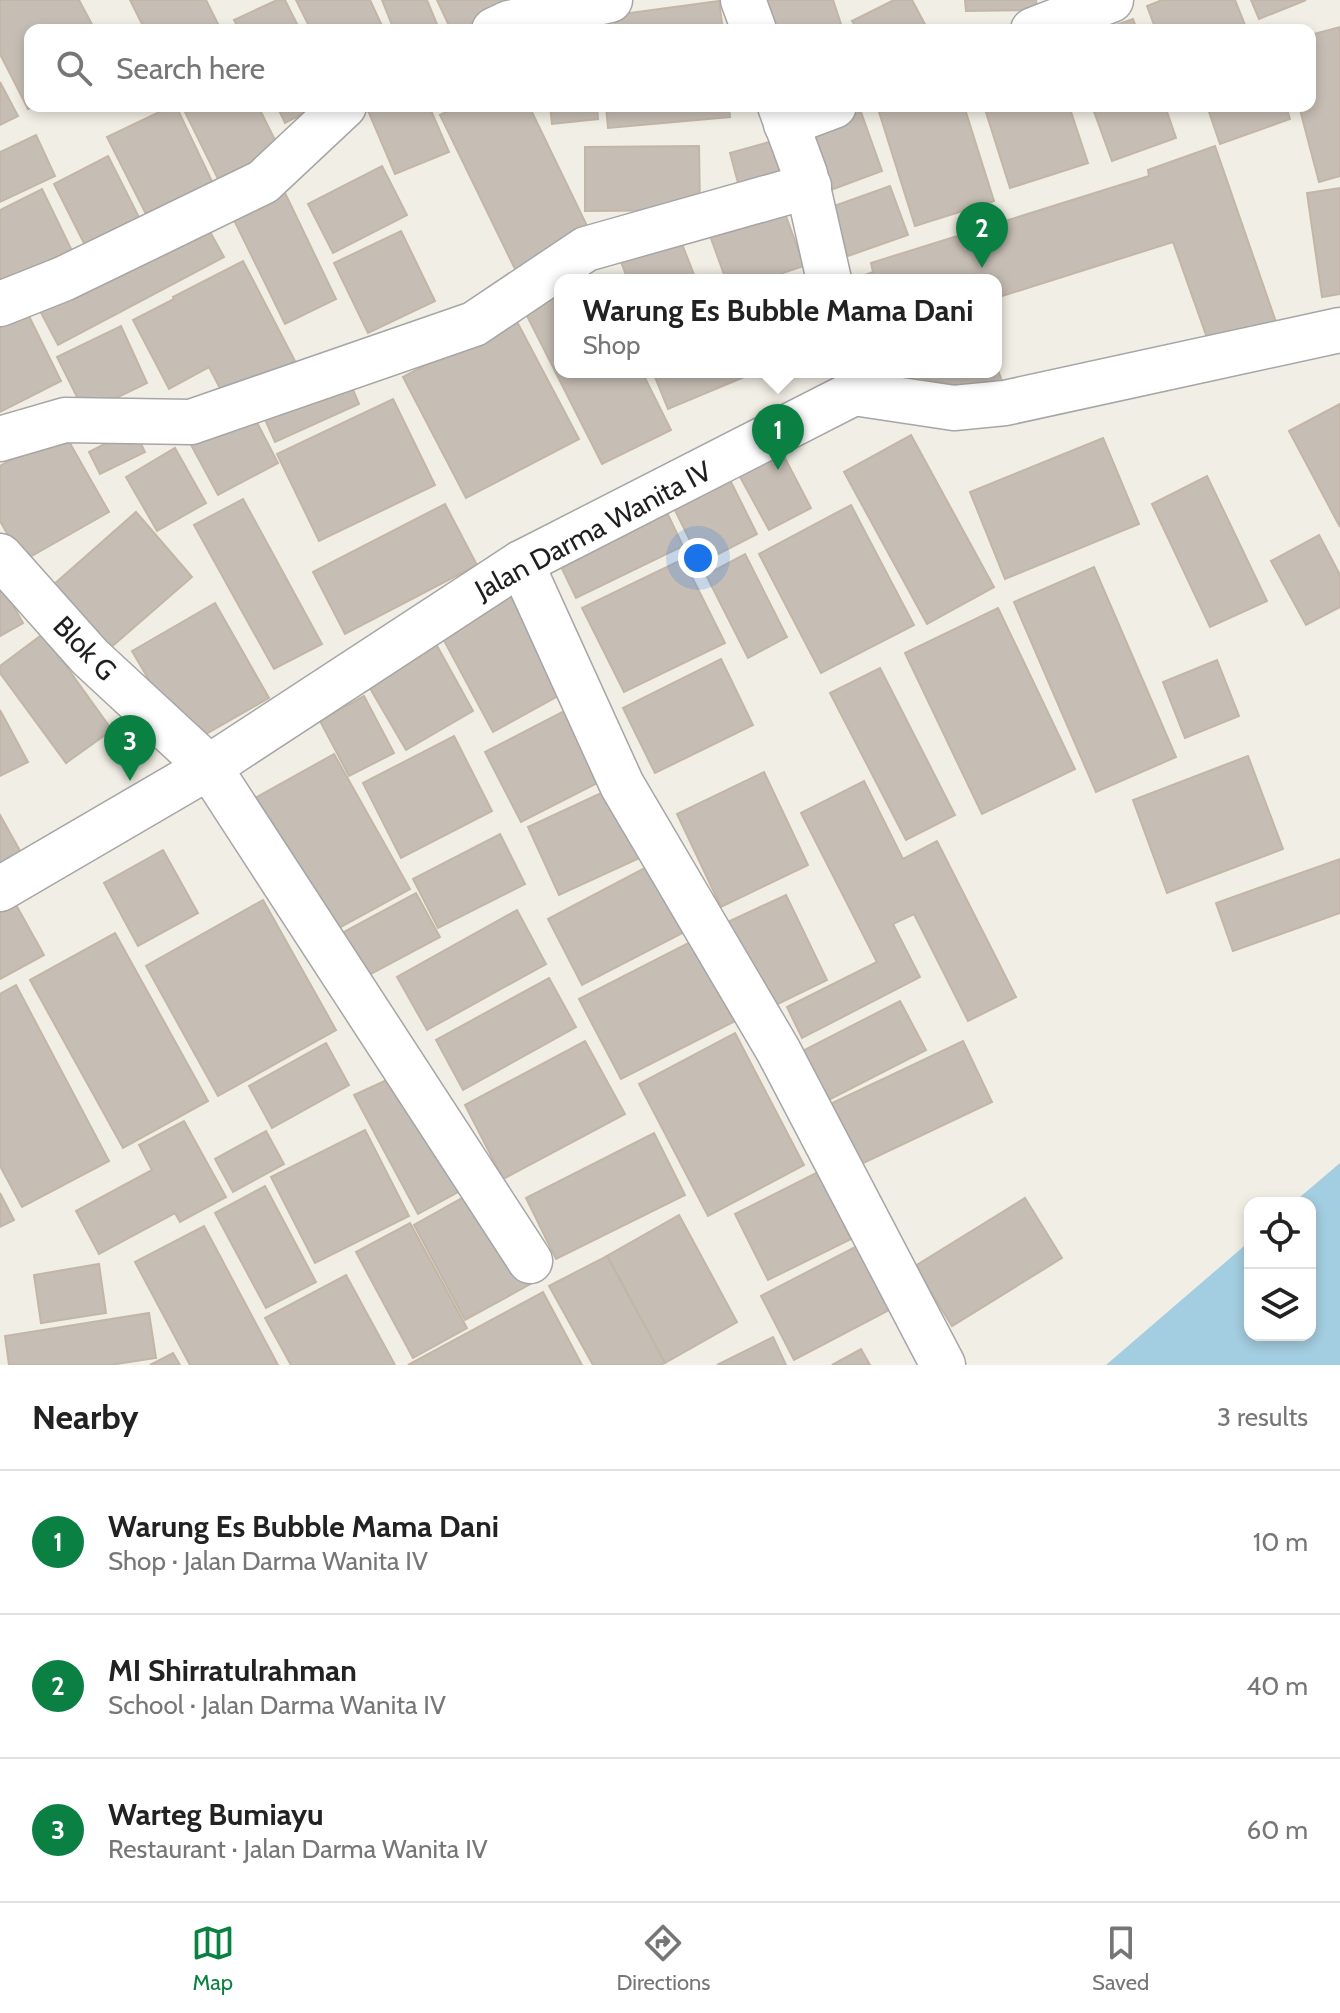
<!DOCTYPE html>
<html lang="en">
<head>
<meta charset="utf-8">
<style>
  :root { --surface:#fff; --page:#f6f6f6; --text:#222; --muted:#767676; --line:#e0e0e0; --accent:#0b8043 }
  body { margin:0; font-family:Cabin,sans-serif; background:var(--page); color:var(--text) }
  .controls { position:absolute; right:24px; bottom:24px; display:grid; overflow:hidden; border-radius:16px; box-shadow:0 4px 12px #0003 }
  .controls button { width:72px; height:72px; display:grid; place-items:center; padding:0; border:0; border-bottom:2px solid var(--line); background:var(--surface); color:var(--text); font:40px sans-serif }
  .you { position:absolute; left:698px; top:558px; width:28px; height:28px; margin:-20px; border:6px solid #fff; border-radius:50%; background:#1a73e8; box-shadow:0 0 0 12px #1a73e833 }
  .badge { display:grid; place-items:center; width:52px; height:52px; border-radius:50%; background:var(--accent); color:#fff; font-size:26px; font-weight:700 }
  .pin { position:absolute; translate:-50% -66px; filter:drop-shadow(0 2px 4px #0008) }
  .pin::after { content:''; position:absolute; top:42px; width:28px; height:24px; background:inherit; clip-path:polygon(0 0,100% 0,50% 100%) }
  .popup { position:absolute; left:554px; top:274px; width:448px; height:104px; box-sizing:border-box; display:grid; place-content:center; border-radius:16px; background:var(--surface); filter:drop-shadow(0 2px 6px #0005); font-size:26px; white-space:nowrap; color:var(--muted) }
  .popup b { font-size:30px; color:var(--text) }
  .popup::after { content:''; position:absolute; left:50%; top:100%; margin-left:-16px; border:16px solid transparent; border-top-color:var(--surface) }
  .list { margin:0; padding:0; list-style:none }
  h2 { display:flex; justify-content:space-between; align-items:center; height:104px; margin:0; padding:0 32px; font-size:34px }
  h2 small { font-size:26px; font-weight:400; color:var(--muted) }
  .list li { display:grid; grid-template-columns:52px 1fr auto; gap:24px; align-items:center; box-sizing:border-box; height:144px; padding:0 32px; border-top:2px solid var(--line) }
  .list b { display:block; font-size:30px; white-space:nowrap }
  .list p { margin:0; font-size:26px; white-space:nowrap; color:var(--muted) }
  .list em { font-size:26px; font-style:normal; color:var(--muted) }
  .icon { flex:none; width:44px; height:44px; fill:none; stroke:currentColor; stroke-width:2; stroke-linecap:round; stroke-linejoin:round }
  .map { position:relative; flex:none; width:1340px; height:1365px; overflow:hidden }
  .search { position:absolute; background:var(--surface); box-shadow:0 4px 12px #0003; left:24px; right:24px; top:24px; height:88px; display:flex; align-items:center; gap:20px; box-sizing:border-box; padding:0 28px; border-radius:16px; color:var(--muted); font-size:30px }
  .sheet { height:536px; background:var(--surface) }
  nav { display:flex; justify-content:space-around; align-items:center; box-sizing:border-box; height:112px; border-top:2px solid var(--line); background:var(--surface); font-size:22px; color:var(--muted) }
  nav a { display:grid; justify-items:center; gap:4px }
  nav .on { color:var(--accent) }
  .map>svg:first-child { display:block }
  .water { fill:#a3cde0 }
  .building { fill:#c6bdb4; stroke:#c3b6a6; stroke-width:2 }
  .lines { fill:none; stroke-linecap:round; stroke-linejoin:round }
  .street-casing { stroke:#a6a6a6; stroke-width:47 }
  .street { stroke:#fff; stroke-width:44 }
  .labels { text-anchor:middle; stroke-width:6; stroke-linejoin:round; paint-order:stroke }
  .street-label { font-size:28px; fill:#1f1f1f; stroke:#fff }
</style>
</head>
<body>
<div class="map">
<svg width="1340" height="1365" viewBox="0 0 1340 1365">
  <rect width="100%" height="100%" fill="#f1eee5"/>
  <path class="water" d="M1340,1163V1365H1106L1250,1241V1335H1310V1203H1293Z"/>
  <g class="building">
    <path d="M0,0H79L95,30H30V106H34L28,109L0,54Z"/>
    <path d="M130,0H206L221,30H145Z"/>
    <path d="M277,0H285L300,30H239L234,20Z"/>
    <path d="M296,0H370L384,30H311Z"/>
    <path d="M382,0H427L439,29L394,30Z"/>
    <path d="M437,0H501L507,12L470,30H451Z"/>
    <path d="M765,0H833L843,30H775Z"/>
    <path d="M894,0H912L928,30H857L852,21Z"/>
    <path d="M965,0H1036L1037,10L966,11Z"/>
    <path d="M1162,0H1235L1247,30H1156L1147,6Z"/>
    <path d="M1251,0H1306L1259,19Z"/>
    <path d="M719,1L723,30H615L614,15Z"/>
    <path d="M1133,19L1137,30H1102Z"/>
    <path d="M1340,27V176L1319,182L1299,106H1310V35Z"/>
    <path d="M0,82L18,116L0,125Z"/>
    <path d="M172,106H176L219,196L153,228L107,137Z"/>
    <path d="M182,106H258L284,158L222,187Z"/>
    <path d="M277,106H318L285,123Z"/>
    <path d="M366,106H429L449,152L395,174Z"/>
    <path d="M458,106H529L590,232L515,269L440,115Z"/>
    <path d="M550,106H597L598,119L552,124Z"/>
    <path d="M606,106H729L730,117L608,128Z"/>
    <path d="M898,106H964L994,201L915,226L879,112Z"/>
    <path d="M984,106H1069L1088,163L1010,188Z"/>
    <path d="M1092,106H1165L1176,138L1112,161Z"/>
    <path d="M1207,106H1286L1290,119L1220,144Z"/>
    <path d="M861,112L882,171L831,190L810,129Z"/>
    <path d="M36,135L55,176L0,202V152Z"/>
    <path d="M784,138L796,183L742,198L730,153Z"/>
    <path d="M699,146L700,210L585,211V147Z"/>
    <path d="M1215,146L1277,325L1211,349L1173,242L996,298V280H852L873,272L871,263L1149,176L1148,170Z"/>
    <path d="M108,156L146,231L92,259L54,184Z"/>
    <path d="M382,166L407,215L333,253L308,204Z"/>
    <path d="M890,186L908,235L848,256L831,207Z"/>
    <path d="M1340,188V294L1322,297L1307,193Z"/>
    <path d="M42,189L75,257L0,295V210Z"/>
    <path d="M285,193L336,299L285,324L233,218Z"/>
    <path d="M782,205L804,266L762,280H726L708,230Z"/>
    <path d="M204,221L224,257L58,345L39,309Z"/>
    <path d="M401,231L435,301L368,333L334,263Z"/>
    <path d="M677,231L696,280H628L618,254Z"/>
    <path d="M243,261L295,361L225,398L209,367L169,389L133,320L174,299L173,297Z"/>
    <path d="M560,292V372H642L671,430L602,464L524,310Z"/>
    <path d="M21,300L61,381L0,412V310Z"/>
    <path d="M515,318L579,439L466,498L403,377Z"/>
    <path d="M121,326L147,383L85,413L57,357Z"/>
    <path d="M996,365L1002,381L984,391L891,372H996Z"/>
    <path d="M653,372H756L668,409Z"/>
    <path d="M346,373L359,404L275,442L260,408Z"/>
    <path d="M393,399L435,485L319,541L277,454Z"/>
    <path d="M1340,404V527L1289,431Z"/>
    <path d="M251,411L278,463L218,495L190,443Z"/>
    <path d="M134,429L145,452L100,474L89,452Z"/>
    <path d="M63,431L109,512L23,561L0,521V466Z"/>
    <path d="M911,435L994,587L927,624L844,472Z"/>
    <path d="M1103,438L1139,524L1005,579L970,492Z"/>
    <path d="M776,441L811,508L769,530L733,464Z"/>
    <path d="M175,448L206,503L157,531L126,477Z"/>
    <path d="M723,466L757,534L701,563L667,494Z"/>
    <path d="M1207,476L1267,601L1210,627L1152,504Z"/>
    <path d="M243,499L322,644L274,669L194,525Z"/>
    <path d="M661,500L683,546L576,598L554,552Z"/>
    <path d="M445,504L477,565L345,634L313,572Z"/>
    <path d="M851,505L914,625L821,673L759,554Z"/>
    <path d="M136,512L192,577L109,649L53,585Z"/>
    <path d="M1319,535L1340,575V607L1306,625L1271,561Z"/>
    <path d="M745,554L787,637L748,658L706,575Z"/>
    <path d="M683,559L725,643L624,692L582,608Z"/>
    <path d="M1094,567L1176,757L1096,792L1014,602Z"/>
    <path d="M0,582L23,623L0,636Z"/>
    <path d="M514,593L567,691L493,732L440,633Z"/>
    <path d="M215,603L269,698L187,745L132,651Z"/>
    <path d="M998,608L1075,769L982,814L905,653Z"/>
    <path d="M43,634L112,730L66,763L0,673V666Z"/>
    <path d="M436,644L473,711L406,750L367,683Z"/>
    <path d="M721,659L753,725L655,773L623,708Z"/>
    <path d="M1217,660L1239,716L1185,738L1163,682Z"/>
    <path d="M880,668L955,815L906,840L830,693Z"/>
    <path d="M364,696L394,753L349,776L320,721Z"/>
    <path d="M570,708L607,778L521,822L485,752Z"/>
    <path d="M0,710L28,762L0,776Z"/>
    <path d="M454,736L492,811L401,858L363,783Z"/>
    <path d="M334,754L410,889L330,933L250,801Z"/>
    <path d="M1248,756L1283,849L1167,893L1133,800Z"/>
    <path d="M764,772L808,865L721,907L677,814Z"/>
    <path d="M864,781L903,859L937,841L1016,997L968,1021L914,914L893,924L920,977L802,1038L787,1007L877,962L801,813Z"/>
    <path d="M614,787L646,855L559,895L528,827Z"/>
    <path d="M0,815L23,856L0,868Z"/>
    <path d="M500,834L525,884L438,928L413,879Z"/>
    <path d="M163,850L198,913L138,946L104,883Z"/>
    <path d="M1340,859V913L1233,951L1216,903Z"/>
    <path d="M656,862L690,929L582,985L548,919Z"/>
    <path d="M416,893L440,937L354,983L331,939Z"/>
    <path d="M786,895L827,980L759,1013L717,927Z"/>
    <path d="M263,900L336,1030L218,1096L146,966Z"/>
    <path d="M15,903L44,955L0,979V911Z"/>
    <path d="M517,910L546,964L427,1030L397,977Z"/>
    <path d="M115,933L208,1101L123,1148L30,980Z"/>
    <path d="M702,936L743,1017L621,1079L579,999Z"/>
    <path d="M549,978L576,1027L463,1090L436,1040Z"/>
    <path d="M16,985L109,1161L22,1207L0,1166V994Z"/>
    <path d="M900,1001L926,1050L817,1106L791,1057Z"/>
    <path d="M735,1033L804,1165L708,1216L639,1084Z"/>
    <path d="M585,1041L625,1114L503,1179L465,1105Z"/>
    <path d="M963,1041L992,1102L855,1167L826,1106Z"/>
    <path d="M326,1043L349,1085L272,1128L249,1086Z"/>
    <path d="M402,1073L475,1183L418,1214L354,1095Z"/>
    <path d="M184,1121L226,1197L180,1222L175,1213L99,1254L76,1211L152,1170L139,1145Z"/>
    <path d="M365,1130L409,1216L315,1263L271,1177Z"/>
    <path d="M266,1131L284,1164L233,1192L215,1159Z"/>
    <path d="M654,1133L685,1195L556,1259L526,1198Z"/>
    <path d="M818,1172L851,1239L768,1280L735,1214Z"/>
    <path d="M265,1186L316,1282L266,1308L215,1213Z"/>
    <path d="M478,1189L536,1281L465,1320L414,1225Z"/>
    <path d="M0,1193L14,1220L0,1227Z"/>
    <path d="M1025,1198L1062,1258L952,1326L915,1266Z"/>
    <path d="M679,1215L737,1322L665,1363L607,1256Z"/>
    <path d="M410,1223L467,1328L413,1358L356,1252Z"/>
    <path d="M204,1226L278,1365H190L135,1262Z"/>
    <path d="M857,1246L889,1310L794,1360L761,1296Z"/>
    <path d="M607,1256L665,1363L660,1365H593L549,1286Z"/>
    <path d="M99,1264L106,1313L41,1323L34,1275Z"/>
    <path d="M346,1275L395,1365H291L265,1318Z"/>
    <path d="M543,1292L582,1365H408Z"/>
    <path d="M149,1313L156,1358L110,1365H9L5,1336Z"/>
    <path d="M773,1337L786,1365H717Z"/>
    <path d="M861,1349L870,1365H832Z"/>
    <path d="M173,1353L180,1365H150Z"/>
  </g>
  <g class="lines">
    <g class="street-casing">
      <g id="street">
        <path d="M743,0L754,30"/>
        <path d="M494,30L509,23L610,0"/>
        <path d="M1033,30L1111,0"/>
        <path d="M780,106L805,174L829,280"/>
        <path d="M786,124L834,106"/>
        <path d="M0,304L63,279L263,182L344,106"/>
        <path d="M0,439L65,420L191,422L474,324L586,249L809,186"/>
        <path d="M0,556L90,657L209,767L530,1261"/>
        <path d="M521,563L622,785L778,1050L943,1365"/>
        <path d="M0,889L209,767L521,563L854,393L954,408L1005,403L1340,330"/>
      </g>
    </g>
    <use href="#street" class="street"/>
  </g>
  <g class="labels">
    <g class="street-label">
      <text transform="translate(593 530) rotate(-28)" y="10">Jalan Darma Wanita IV</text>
      <text transform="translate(85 648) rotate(46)" y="10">Blok G</text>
    </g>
  </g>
</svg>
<div class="controls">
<button><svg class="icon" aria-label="locate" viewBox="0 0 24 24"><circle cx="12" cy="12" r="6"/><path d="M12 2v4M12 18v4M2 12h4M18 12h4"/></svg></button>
<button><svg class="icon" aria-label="layers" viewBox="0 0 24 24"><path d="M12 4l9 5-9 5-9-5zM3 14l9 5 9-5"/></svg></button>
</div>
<div class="you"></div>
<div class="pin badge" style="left:778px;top:470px">1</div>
<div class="popup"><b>Warung Es Bubble Mama Dani</b>Shop</div>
<div class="pin badge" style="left:982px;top:268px">2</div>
<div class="pin badge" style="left:130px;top:781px">3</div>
<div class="search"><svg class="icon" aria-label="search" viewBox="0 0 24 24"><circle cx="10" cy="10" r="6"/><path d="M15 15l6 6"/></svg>Search here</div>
</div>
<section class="sheet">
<h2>Nearby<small>3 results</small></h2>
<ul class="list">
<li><span class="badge">1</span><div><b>Warung Es Bubble Mama Dani</b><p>Shop · Jalan Darma Wanita IV</p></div><em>10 m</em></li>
<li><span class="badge">2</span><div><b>MI Shirratulrahman</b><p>School · Jalan Darma Wanita IV</p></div><em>40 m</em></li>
<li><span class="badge">3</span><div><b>Warteg Bumiayu</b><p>Restaurant · Jalan Darma Wanita IV</p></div><em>60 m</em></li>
</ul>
</section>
<nav>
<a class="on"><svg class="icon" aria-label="map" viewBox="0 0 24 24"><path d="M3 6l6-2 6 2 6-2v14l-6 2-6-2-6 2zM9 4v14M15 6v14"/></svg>Map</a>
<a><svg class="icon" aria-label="directions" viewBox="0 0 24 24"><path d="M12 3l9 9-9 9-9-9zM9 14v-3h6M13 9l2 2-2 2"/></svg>Directions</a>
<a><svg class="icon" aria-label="saved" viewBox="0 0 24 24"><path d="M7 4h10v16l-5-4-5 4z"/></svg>Saved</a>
</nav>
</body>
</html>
